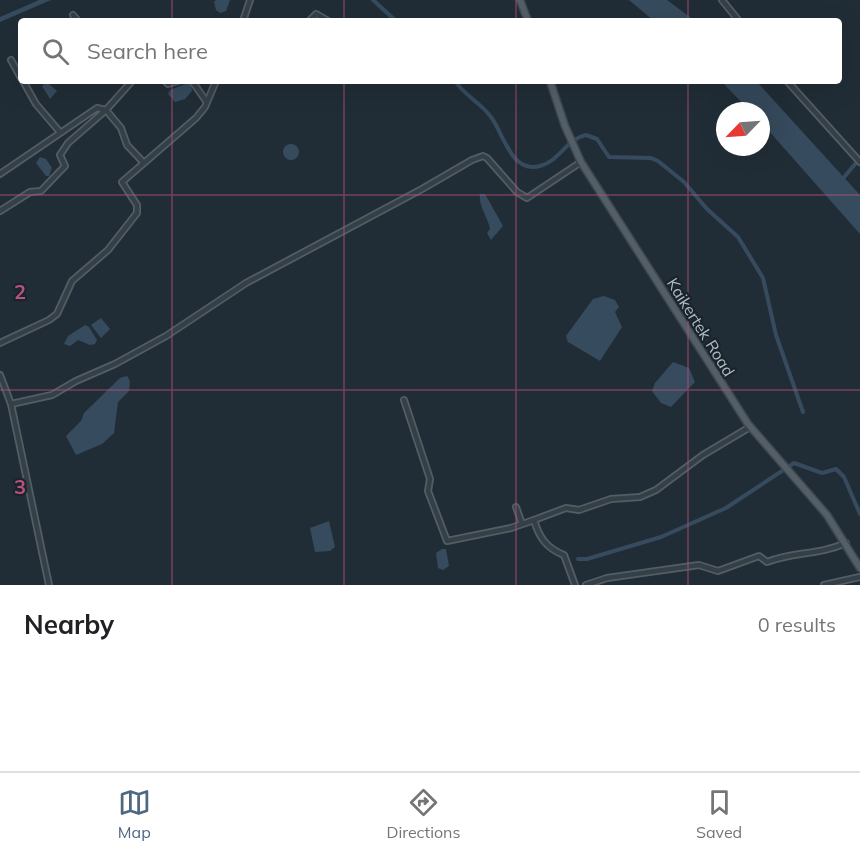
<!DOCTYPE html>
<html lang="en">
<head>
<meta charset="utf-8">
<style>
  :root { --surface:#fff; --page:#f2f2f2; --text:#202124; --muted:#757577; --line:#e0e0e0; --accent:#4e6880 }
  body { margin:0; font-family:Mulish,sans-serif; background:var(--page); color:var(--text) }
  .compass { position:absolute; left:716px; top:102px; width:54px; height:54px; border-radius:50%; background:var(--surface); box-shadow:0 6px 24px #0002; rotate:245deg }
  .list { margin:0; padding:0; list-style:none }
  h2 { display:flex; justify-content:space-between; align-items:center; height:78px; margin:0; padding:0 24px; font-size:26px }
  h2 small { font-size:20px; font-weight:400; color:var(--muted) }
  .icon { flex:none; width:33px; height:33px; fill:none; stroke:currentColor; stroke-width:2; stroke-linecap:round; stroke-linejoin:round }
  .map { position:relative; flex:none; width:860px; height:585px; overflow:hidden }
  .search { position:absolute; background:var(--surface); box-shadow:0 6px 24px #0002; left:18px; right:18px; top:18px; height:66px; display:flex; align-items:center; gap:15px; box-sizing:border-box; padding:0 21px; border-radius:6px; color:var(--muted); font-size:22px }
  .sheet { height:186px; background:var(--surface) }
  nav { display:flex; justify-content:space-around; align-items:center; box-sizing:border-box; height:84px; border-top:2px solid var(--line); background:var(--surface); font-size:16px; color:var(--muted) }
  nav a { display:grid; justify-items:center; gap:3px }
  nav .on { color:var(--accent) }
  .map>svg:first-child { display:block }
  .water { fill:#364b5d }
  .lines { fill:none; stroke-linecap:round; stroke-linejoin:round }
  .canal { stroke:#364b5d; stroke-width:4 }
  .minor-casing { stroke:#525d64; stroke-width:8 }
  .major-casing { stroke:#3e4850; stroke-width:9 }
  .minor { stroke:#353f47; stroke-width:4.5 }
  .major { stroke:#535e67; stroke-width:6 }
  .grid { fill:none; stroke:#bb517f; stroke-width:1.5; stroke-opacity:0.55 }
  .labels { text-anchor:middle; stroke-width:4.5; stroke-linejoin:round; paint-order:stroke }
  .street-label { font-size:16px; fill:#afbac3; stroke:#1a242b }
  .grid-label { font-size:20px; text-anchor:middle; font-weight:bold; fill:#bb517f; stroke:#1a242b; stroke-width:4.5; stroke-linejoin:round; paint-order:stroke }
</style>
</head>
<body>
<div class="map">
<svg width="860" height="585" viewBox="0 0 860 585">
  <rect width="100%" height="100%" fill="#212d36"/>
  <g class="water">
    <path d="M39,0H51L0,22V17Z"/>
    <path d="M216,0H230L226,11L220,13L216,10L214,2Z"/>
    <path d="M629,0H667L695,21H654Z"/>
    <path d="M721,81H756L860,195V234L761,122V111H750Z"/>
    <path d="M47,82L57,91L50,99L42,86Z"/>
    <path d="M191,82L192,91L185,99L175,102L168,94L170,90Z"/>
    <circle cx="291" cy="152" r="8"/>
    <path d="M40,157L46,159L52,168L49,176H46L36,163Z"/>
    <path d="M480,194H485L503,226L491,240L487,233L490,229C488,217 478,206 480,194Z"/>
    <path d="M604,296L615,300L619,307L615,312L622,327L600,361L568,342L566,336L593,299Z"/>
    <path d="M101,318L110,329L101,338L91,325Z"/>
    <path d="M85,325L89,327L97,340L95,344L90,345L78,340L70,346L64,344L68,336Z"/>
    <path d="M673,362L689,368L695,382L671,407L661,403L652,391L655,383Z"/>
    <path d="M127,376L130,381L129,391L118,402L114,433L102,444L76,455L66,436L81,421L84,413L120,378Z"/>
    <path d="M329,521L335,547L330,551L315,552L310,528Z"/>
    <path d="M442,549H446L449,566L443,570L438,568L436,553Z"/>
  </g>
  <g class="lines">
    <g class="canal">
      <path d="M373,0L396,21"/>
      <path d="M455,81C465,96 481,103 491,117C504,134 511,174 540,166C560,161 566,139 586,135L597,139L609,157L651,158L658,161L684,182L707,209L738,237L763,278L776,335L803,412"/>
      <path d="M841,181L860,158"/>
      <path d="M578,559H587L661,537L726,508L794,463L822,473L836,469L844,477L860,514"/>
    </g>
    <g class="minor-casing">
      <g id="minor">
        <path d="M722,0L739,21"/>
        <path d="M73,15L78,21"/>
        <path d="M243,21L250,0"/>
        <path d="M309,21L316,14L328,21"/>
        <path d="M11,60L21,78"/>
        <path d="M23,81L36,104L59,131"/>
        <path d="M132,81L106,110L121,128L127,145L143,162"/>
        <path d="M165,81L168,84L178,81"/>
        <path d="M192,81L206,101"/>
        <path d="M787,81L860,162"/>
        <path d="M0,174L97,108L106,110L68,143L60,155L65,166L41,191L30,192L0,211"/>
        <path d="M0,343L49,320L57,314L72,281L108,250L137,213V205L122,182L196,118L205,107L216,81"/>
        <path d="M0,375L11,404L49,585"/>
        <path d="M404,400L430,479L428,491L447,541L511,528L534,520"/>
        <path d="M11,404L52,395L76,381L115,364L166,336L246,283L422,189L472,160L483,156L487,158L517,192L527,198L581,162"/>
        <path d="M516,507L522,524"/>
        <path d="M575,585L564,555C546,548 539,537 534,520L566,508L579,510L611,499L640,497L656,490L703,455L750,427"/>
        <path d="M586,585L607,578L699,565L718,571L759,556L767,562C795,551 816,556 846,543"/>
        <path d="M824,585L860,577"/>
      </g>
    </g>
    <g class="major-casing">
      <g id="major">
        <path d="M520,0L528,21"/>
        <path d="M550,81L565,126L581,162L748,424L827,515L860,568"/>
      </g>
    </g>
    <use href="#minor" class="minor"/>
    <use href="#major" class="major"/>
  </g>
  <path class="grid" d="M172,0V21M344,0V21M516,0V21M688,0V21M172,81V585M344,81V585M516,81V585M688,81V585M0,195H860M0,390H860"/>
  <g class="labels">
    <g class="street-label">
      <text transform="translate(701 327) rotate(58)" y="6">Kaikertek Road</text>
    </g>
  </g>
  <g class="grid-label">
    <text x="20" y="299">2</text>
    <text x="20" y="494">3</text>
  </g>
</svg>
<svg class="compass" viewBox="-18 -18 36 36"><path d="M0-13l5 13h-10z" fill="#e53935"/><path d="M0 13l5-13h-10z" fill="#757577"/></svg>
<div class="search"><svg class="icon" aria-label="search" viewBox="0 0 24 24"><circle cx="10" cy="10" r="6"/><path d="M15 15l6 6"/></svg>Search here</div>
</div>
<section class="sheet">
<h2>Nearby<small>0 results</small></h2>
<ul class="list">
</ul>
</section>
<nav>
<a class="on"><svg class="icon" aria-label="map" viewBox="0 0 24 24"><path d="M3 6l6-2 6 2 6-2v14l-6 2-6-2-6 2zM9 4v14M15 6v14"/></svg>Map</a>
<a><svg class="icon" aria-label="directions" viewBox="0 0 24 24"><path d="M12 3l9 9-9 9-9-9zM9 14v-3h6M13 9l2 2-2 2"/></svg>Directions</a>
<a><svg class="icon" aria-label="saved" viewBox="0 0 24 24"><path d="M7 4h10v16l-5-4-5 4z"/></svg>Saved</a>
</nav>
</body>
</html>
